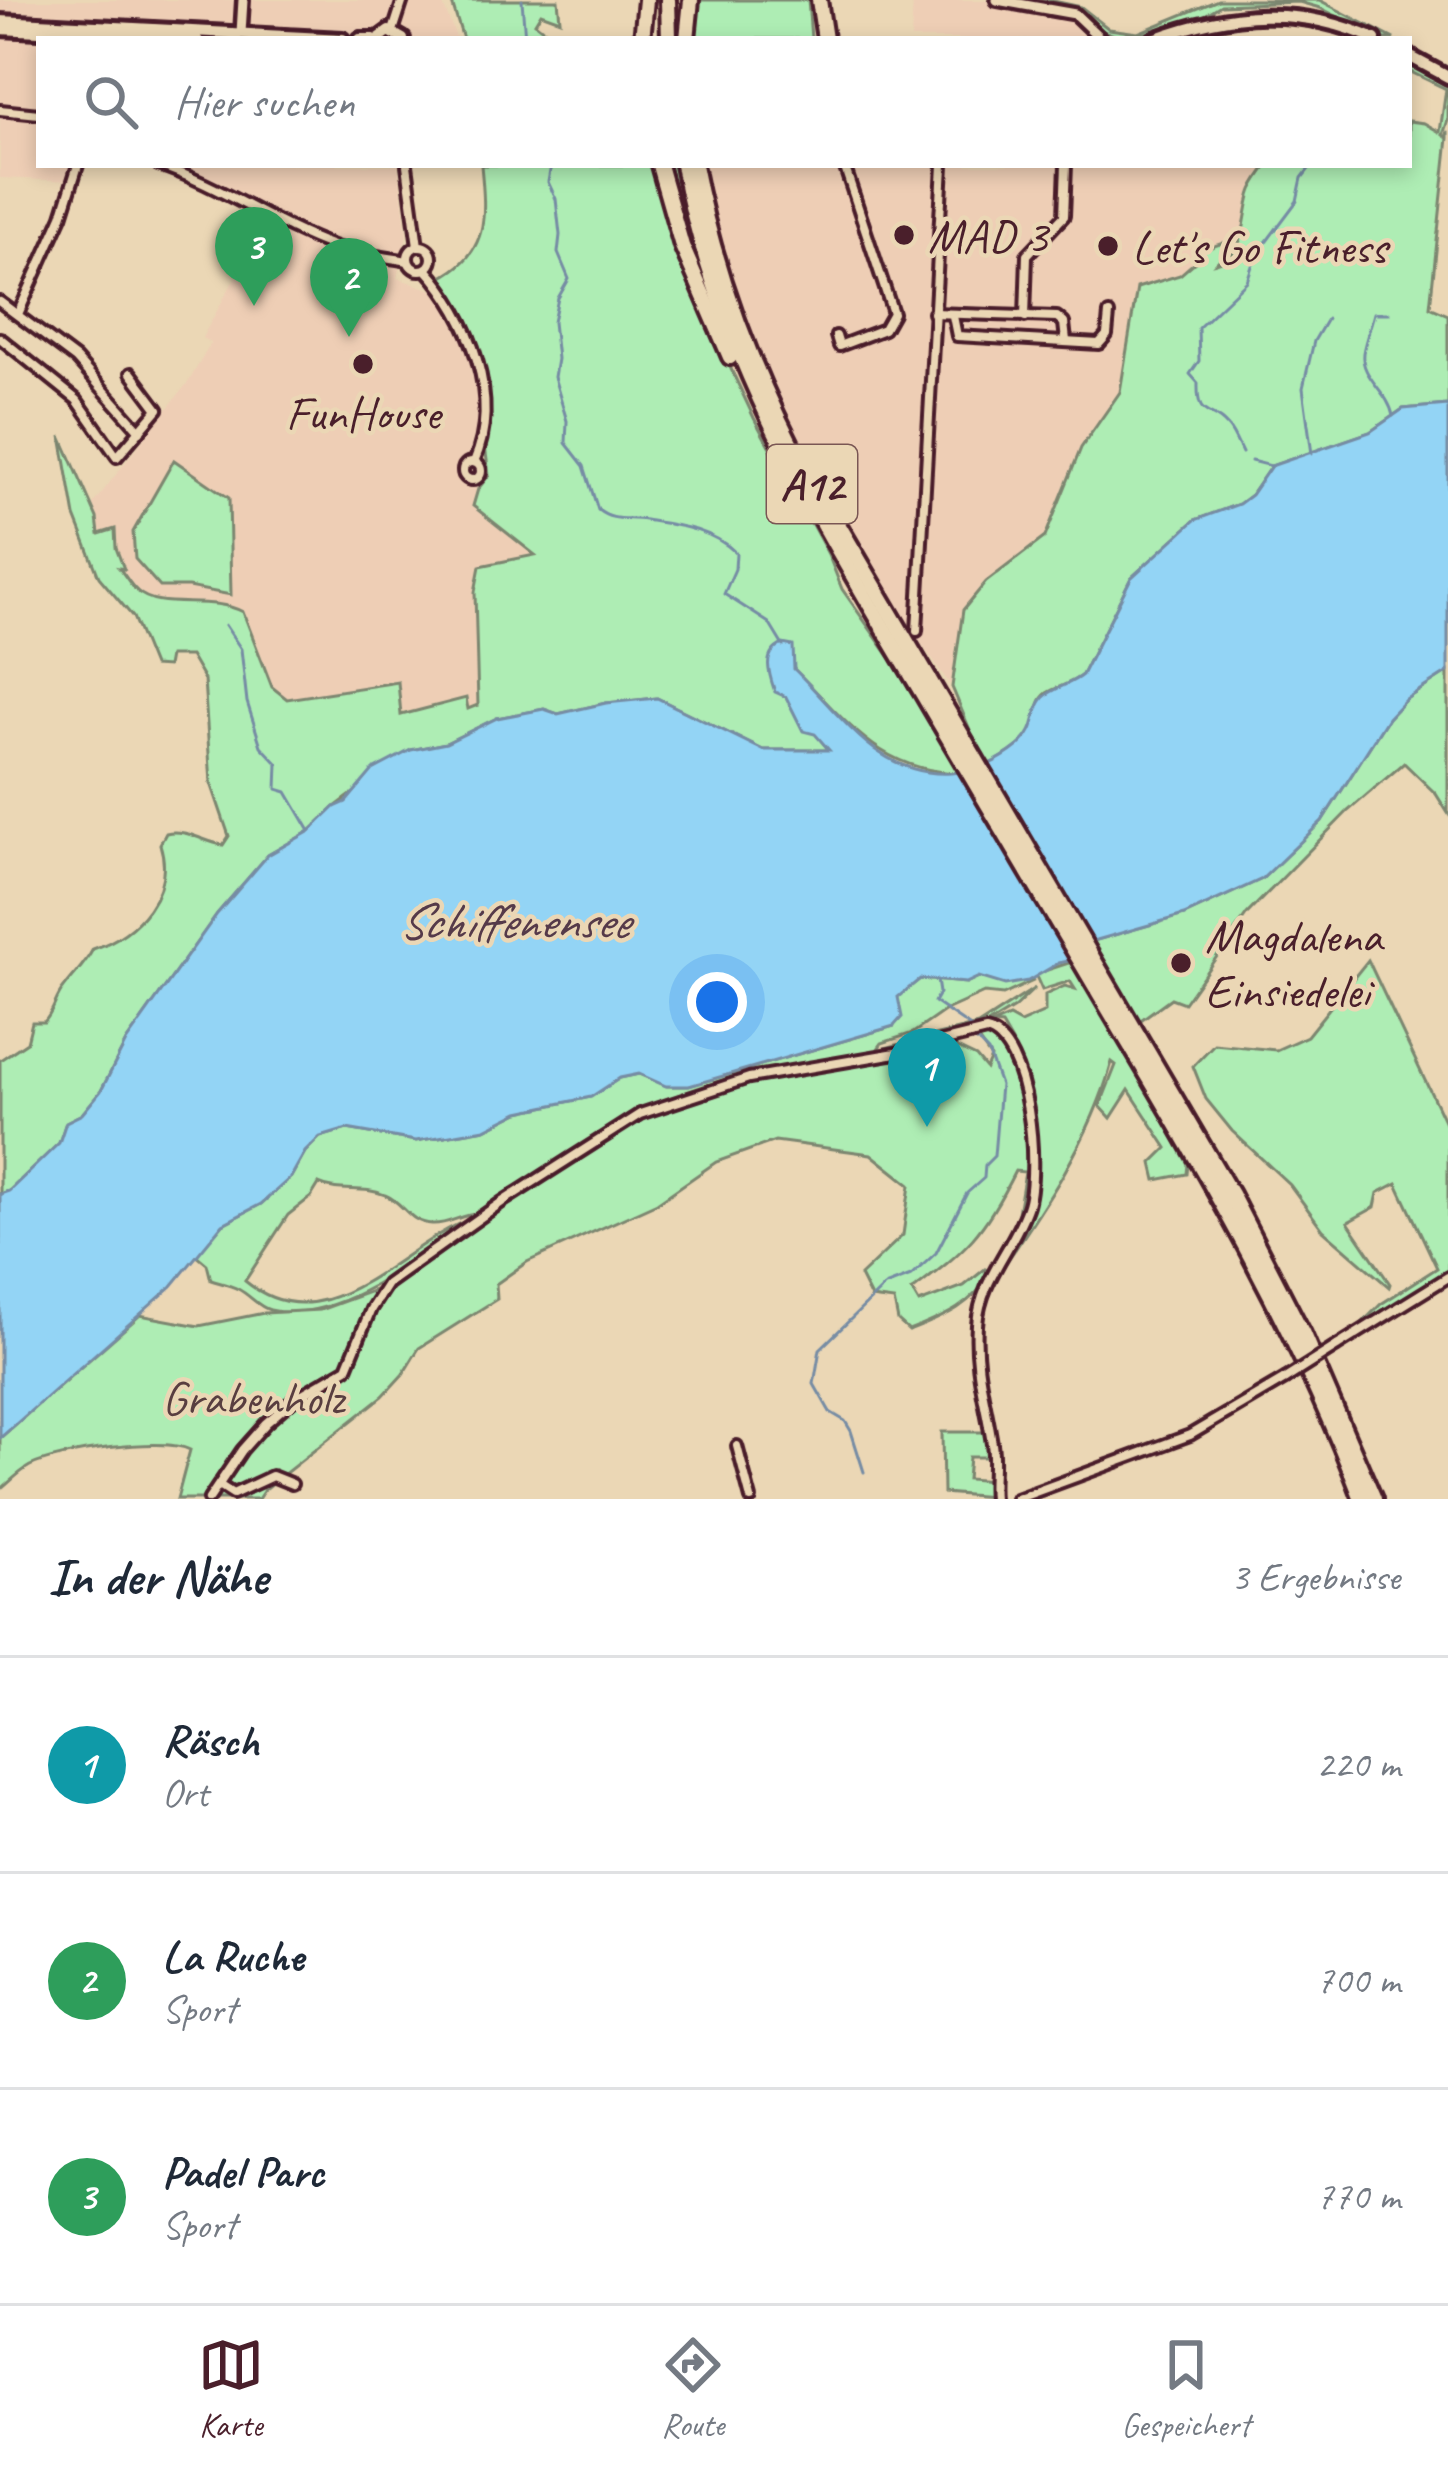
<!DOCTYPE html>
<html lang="de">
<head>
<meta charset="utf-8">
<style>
  :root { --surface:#fff; --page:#f2f2f3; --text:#1f2937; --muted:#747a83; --line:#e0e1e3; --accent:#4a1f2b }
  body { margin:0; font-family:Caveat,sans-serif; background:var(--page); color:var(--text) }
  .you { position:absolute; left:717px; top:1002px; width:42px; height:42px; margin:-30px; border:9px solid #fff; border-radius:50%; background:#1a73e8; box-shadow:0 0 0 18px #1a73e833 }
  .badge { display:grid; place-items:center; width:78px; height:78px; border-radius:50%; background:var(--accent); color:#fff; font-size:39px; font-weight:700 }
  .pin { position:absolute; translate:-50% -99px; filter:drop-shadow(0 3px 6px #0008) }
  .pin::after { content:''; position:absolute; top:63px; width:42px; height:36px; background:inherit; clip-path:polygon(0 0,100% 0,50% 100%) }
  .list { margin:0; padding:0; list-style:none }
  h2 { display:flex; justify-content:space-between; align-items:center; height:156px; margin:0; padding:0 48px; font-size:51px }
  h2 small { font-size:39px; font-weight:400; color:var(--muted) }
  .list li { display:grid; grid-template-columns:78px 1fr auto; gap:36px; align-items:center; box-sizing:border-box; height:216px; padding:0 48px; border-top:3px solid var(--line) }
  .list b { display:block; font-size:45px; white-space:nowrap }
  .list p { margin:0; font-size:39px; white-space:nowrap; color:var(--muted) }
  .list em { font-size:39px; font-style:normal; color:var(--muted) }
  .icon { flex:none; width:66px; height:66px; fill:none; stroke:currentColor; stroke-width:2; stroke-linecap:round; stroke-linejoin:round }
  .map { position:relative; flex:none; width:1448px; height:1499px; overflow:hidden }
  .search { position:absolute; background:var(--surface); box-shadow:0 6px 18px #0003; left:36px; right:36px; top:36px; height:132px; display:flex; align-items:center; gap:30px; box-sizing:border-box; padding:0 42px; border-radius:0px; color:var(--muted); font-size:45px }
  .sheet { height:804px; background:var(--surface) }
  nav { display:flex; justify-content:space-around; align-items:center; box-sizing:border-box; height:168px; border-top:3px solid var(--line); background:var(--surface); font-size:33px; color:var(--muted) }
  nav a { display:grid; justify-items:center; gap:6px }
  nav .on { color:var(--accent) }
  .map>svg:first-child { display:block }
  .built { fill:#eeceb5 }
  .green { fill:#aeedb4; stroke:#7c8670; stroke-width:3 }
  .water { fill:#93d4f5; stroke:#768ca4; stroke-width:3 }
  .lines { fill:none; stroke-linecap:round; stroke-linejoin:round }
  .stream { stroke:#768ca4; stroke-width:3 }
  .minor-casing { stroke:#4a1f2b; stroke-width:16 }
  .tertiary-casing { stroke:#4a1f2b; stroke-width:18 }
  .secondary-casing { stroke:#4a1f2b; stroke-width:20 }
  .motorway-casing { stroke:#4a1f2b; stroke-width:22 }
  .minor { stroke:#ebd7b5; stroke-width:8 }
  .tertiary { stroke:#ebd7b5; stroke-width:9 }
  .secondary { stroke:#ebd7b5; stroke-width:10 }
  .motorway { stroke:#ebd7b5; stroke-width:14 }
  .minor-bridge-casing { stroke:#4a1f2b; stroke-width:16; stroke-linecap:butt }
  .minor-bridge { stroke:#ebd7b5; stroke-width:8 }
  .poi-dot { fill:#4a1f2b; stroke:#ebd7b5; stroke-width:4.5 }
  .labels { text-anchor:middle; stroke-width:9; stroke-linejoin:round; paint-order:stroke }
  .shield { fill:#ebd7b5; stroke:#7a5654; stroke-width:3 }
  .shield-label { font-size:45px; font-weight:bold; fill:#4a1f2b }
  .poi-label { font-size:48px; fill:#4a1f2b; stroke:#ebd7b5; text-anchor:start }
  .park-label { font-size:48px; fill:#593e40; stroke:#ebd7b5 }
  .water-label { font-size:51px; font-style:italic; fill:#553a49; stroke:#ebd7b5 }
</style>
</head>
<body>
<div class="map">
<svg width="1448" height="1499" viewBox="0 0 1448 1499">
  <rect width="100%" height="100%" fill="#ebd7b5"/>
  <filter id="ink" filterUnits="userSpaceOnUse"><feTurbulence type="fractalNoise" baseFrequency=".00833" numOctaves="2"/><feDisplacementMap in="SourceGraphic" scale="24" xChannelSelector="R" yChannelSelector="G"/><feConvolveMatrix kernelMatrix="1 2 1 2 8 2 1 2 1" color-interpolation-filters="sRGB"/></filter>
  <g filter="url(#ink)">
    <g class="built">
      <path d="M0,0H441L457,39H39V165H79L74,181L0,178Z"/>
      <path d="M913,0H1018L1070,9L1121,39H911Z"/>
      <path d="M158,165H398L407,235L397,278L441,293L464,328L480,380L484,476L472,506L535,556L480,710L285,714L130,599L86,513L189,381L211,343L202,338L269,216Z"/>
      <path d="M704,165H1268L1254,187L1248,223L1226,246L1181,277L1134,295L1120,392L1081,448L1045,538L986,582L963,610L952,687L912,631L772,391L717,236Z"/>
    </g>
    <g class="green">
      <path d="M451,0H558L560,20L541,13L535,23L555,39H463Z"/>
      <path d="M696,0H808L811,39H691Z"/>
      <path d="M1018,0H1049L1081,7L1109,29L1138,33L1218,0H1319L1394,39H1383L1320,8L1299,2L1221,5L1200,18L1125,39L1103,31L1081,13Z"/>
      <path d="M1409,60L1448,82V120L1443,135L1446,137L1448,131V138L1430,307L1448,315V405L1403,409L1370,432L1271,466L1251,495L1239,504L1195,520L1131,578L1082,675C1070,685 1057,686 1047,693C1034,703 1039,719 1033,730C1023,747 1001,757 986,768L952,687L963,610L986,582L1045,537L1081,448L1120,392L1137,288L1180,275L1202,256L1199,251L1232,240V247L1216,263C1249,255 1242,215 1252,190C1256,181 1262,173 1268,165H1409V121L1424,123L1440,132L1446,89L1409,71Z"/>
      <path d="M481,165H678L708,320L754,418L828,554L842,589L912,689L963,773C880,773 848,722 793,668L786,697L829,750H763L657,698L606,703L558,714L544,709L497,718L446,743L411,750L335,807L310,831L268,855L217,914L126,1042L101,1091L82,1114L66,1122L59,1143L9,1191L0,1194V1060L27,1042L32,1022H44C54,1012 55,998 64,988C74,974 85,965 93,949C138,934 175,892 160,844L166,833C185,828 204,842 223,845L229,836L211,783L204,680L190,656H169L167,667L153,666L133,617L99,577L75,516L61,436L97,518L99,534L115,529L116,548L124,569L119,568C125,575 130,585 137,591C159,612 210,594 243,612L272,687L287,699L398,682L401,715L466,698L468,709L478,705L475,592L480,566L535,555L473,506L478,489L489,475L485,446L488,393L482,361L472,329L440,278C489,253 486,217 481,165Z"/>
      <path d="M174,460L229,498L231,595L188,587H160L135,559L133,532Z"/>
      <path d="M1448,672V813L1436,794L1404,763L1348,811L1247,914L1184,1003L1171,998L1138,1022L1131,1011L1122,1044L1188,1164L1187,1174L1156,1180L1152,1163L1167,1148L1129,1090L1111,1118L1100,1106L1116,1065L1112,1062C1090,1143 1039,1215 992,1283L1034,1199L1026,1085L1012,1042L1002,1025L993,1024L1009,1017L1020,1023L1045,1012V995L1065,986L1075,989L1070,981L1042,990L1035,974L1072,962L1093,941L1184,915L1262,879L1322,821L1388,718L1406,699Z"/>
      <path d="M1368,960L1448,1129V1273L1351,1334L1381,1304L1437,1268L1397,1183L1378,1193L1375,1207L1348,1222L1390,1284L1389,1287L1323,1230L1290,1185L1232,1131L1206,1099L1193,1066L1214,1044L1276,1050L1307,1036Z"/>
      <path d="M979,977L1028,981L1031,977L1033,981L1003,995L984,993L946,1010L913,1033L882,1043L877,1050L978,1025L1035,988L1014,1008L976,1031L898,1050L750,1075L657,1103L478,1214C461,1214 449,1225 432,1224C408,1223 405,1203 385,1195C363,1185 340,1194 319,1184L311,1197L288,1215L245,1281C328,1349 401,1241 474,1218C423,1254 337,1326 270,1310C258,1307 250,1295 238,1289C230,1285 220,1283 211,1280L207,1264L196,1255L223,1224L261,1204L291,1177L305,1152L320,1137L347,1129L416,1141L485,1129L519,1112L590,1097L620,1078L639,1074L667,1086H689L894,1026L897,997L920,979L966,983Z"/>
      <path d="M984,1034C1033,1043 1029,1165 1026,1203L1022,1215L1018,1213L1025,1172L1015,1171C983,1235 968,1248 912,1291L919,1303L964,1286L985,1269L991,1274C970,1307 945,1316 909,1331L898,1321L894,1301L871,1298L860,1276L903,1235L910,1185L871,1154L775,1141L716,1162L657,1203L527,1262L496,1284L497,1299L419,1348L403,1374L383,1396L264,1490L258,1499H177L190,1450C163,1436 58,1452 30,1466C19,1472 10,1482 0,1490V1438L140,1315L199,1326L264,1313L320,1310L380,1288L368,1308L399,1278L503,1205L657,1109L749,1081L901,1056L949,1044L976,1057L986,1069L991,1058L976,1037Z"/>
      <path d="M942,1432H990L993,1457H969L967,1479L992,1481L993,1497L943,1493Z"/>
    </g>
    <path class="water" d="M1448,405V672L1406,699L1388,718L1322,821L1262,879L1184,915L1093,941L1078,959L1059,963L1028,981L1005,985L979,977L966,983L920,979L898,997L902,1017L894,1026L689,1086H666L639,1074L620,1078L591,1097L519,1112L485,1129L416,1141L347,1129L320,1137L305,1152L291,1177L261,1204L223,1224L172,1286L0,1438V1194L9,1191L59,1143L66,1122L82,1114L101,1091L126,1042L217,914L268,855L310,831L335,807L346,802L373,770L411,750L446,743L497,718L544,709L558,714L606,703L657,698L763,750H829L815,734L803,731L786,697L775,692C769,674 761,654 783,644L793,646L794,669C818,692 853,736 880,753C925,783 978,779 1018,746C1040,727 1030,714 1043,698C1052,688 1070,685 1082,675L1131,578L1195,520L1239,504L1251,495L1271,466L1370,432L1403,409Z"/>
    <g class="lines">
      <g class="stream">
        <path d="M522,0L525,39"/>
        <path d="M551,165L548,182L556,199L560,235L558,253L569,279L558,298L553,322L557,359L554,377L567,421L566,443L584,466L598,510C613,522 627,517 645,520C677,525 712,529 736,553L735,569L724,594L769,623L783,646"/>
        <path d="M1389,313H1374C1371,326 1365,340 1363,353C1360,377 1389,392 1393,416"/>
        <path d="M1242,453C1238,445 1234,434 1228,427C1210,405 1197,422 1198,383L1190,374L1199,361L1198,328L1247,281L1255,257L1297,201L1302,178L1312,165"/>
        <path d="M1312,454L1303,388L1314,341L1327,319"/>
        <path d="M1251,461L1271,466"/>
        <path d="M225,625L241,649L247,702L261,746L278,764L277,789L287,792L310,831"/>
        <path d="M937,980L939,993L934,1002L972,1028"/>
        <path d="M864,1472L851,1431L845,1421L830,1412L814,1384L820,1349L885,1286L911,1276L936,1253L967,1193L984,1178L985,1165L994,1156L1000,1085L988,1052L976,1040"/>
      </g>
      <g class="minor-casing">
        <g id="minor">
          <path d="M393,31L403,0"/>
          <path d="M0,110L39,114"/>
          <path d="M158,165C220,185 272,224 333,246C357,255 383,256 408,261"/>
          <path d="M407,165L418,246"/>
          <circle cx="420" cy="258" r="12"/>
          <path d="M426,269C470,317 502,399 474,462"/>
          <path d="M0,302L76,359L140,431"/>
          <path d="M933,313L1057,317L1064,323L1066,341"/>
          <path d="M18,314L62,216L78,165"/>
          <path d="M953,316L957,336L1099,344L1107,335L1109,314"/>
          <path d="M1025,317L1027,255L1064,216L1066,165"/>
          <path d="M836,336L839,346L884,329L893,313L844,165"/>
          <path d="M0,338L77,400L117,457L158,409L131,373"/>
          <circle cx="472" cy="471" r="9"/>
          <path d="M917,631L943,165"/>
          <path d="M1337,1346L1448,1277"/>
          <path d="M737,1446L751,1499"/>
          <path d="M219,1485L233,1494L272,1476L292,1484"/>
          <path d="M209,1499L242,1450L266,1423L294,1399L347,1368L371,1309L387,1284L502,1202L640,1114L749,1078L896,1053L986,1031C1030,1040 1040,1172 1027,1208C1012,1250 980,1280 977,1325C974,1368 986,1403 992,1444C995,1462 991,1481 993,1499"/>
          <path d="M1016,1499L1190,1435L1285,1379"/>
        </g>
      </g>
      <g class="tertiary-casing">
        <g id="tertiary">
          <path d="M997,0L1075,14L1101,39"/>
          <path d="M241,33L243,0"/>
        </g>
      </g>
      <g class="secondary-casing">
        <g id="secondary">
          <path d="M0,21L343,39"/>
          <path d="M0,29L197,39"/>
          <path d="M360,39H373"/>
          <path d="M378,39L389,31L403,39"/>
          <path d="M1154,39C1229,11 1300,5 1375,39"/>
          <path d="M1409,56L1448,77"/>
        </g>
      </g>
      <g class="motorway-casing">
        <g id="motorway">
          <path d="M668,0L669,39"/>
          <path d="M819,0L825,39"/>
          <path d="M642,39L646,0"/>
          <path d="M687,39L691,0"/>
          <path d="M659,165L682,246L730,357"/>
          <path d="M683,165C720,361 822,524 922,693C988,805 1055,917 1121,1030C1212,1182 1299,1333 1362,1499"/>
          <path d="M694,165C713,263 746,355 791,444L1231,1194L1303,1334L1374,1499"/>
        </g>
      </g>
      <use href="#minor" class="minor"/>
      <use href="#tertiary" class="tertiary"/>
      <use href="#secondary" class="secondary"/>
      <use href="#motorway" class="motorway"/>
      <g class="minor-bridge-casing">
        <path id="minor-bridge" d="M1285,1379L1337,1346"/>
      </g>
      <use href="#minor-bridge" class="minor-bridge"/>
    </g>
  </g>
  <g class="poi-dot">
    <circle cx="904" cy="235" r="12"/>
    <circle cx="1108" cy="246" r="12"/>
    <circle cx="363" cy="364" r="12"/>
    <circle cx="1181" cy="963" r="12"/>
  </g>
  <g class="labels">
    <rect class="shield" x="767" y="445" width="90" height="78" rx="9"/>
    <g class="shield-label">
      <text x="812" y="500">A12</text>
    </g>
    <g class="poi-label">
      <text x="928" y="252">MAD 3</text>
      <text x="1132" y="263">Let's Go Fitness</text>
      <text x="363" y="429" text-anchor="middle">FunHouse</text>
      <text x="1205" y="952">Magdalena<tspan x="1205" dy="55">Einsiedelei</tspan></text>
    </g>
    <g class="park-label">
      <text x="253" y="1414">Grabenholz</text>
    </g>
    <g class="water-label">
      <text x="513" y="938">Schiffenensee</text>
    </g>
  </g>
</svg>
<div class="you"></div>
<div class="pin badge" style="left:927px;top:1127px;background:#0f9aa8">1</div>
<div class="pin badge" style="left:349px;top:337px;background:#2e9e5b">2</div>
<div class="pin badge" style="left:254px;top:306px;background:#2e9e5b">3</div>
<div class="search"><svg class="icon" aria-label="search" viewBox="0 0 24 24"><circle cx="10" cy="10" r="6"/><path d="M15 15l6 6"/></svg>Hier suchen</div>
</div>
<section class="sheet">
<h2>In der Nähe<small>3 Ergebnisse</small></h2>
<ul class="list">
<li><span class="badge" style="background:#0f9aa8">1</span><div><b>Räsch</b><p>Ort</p></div><em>220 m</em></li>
<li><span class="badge" style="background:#2e9e5b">2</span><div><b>La Ruche</b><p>Sport</p></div><em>700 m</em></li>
<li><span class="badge" style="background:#2e9e5b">3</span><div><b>Padel Parc</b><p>Sport</p></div><em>770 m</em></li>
</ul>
</section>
<nav>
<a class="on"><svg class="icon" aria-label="map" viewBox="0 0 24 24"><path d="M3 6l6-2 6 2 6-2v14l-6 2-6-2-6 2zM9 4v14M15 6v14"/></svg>Karte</a>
<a><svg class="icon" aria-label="directions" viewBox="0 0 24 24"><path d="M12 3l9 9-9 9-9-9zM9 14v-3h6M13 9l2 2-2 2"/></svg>Route</a>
<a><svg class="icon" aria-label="saved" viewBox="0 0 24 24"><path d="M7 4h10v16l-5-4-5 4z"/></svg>Gespeichert</a>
</nav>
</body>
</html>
